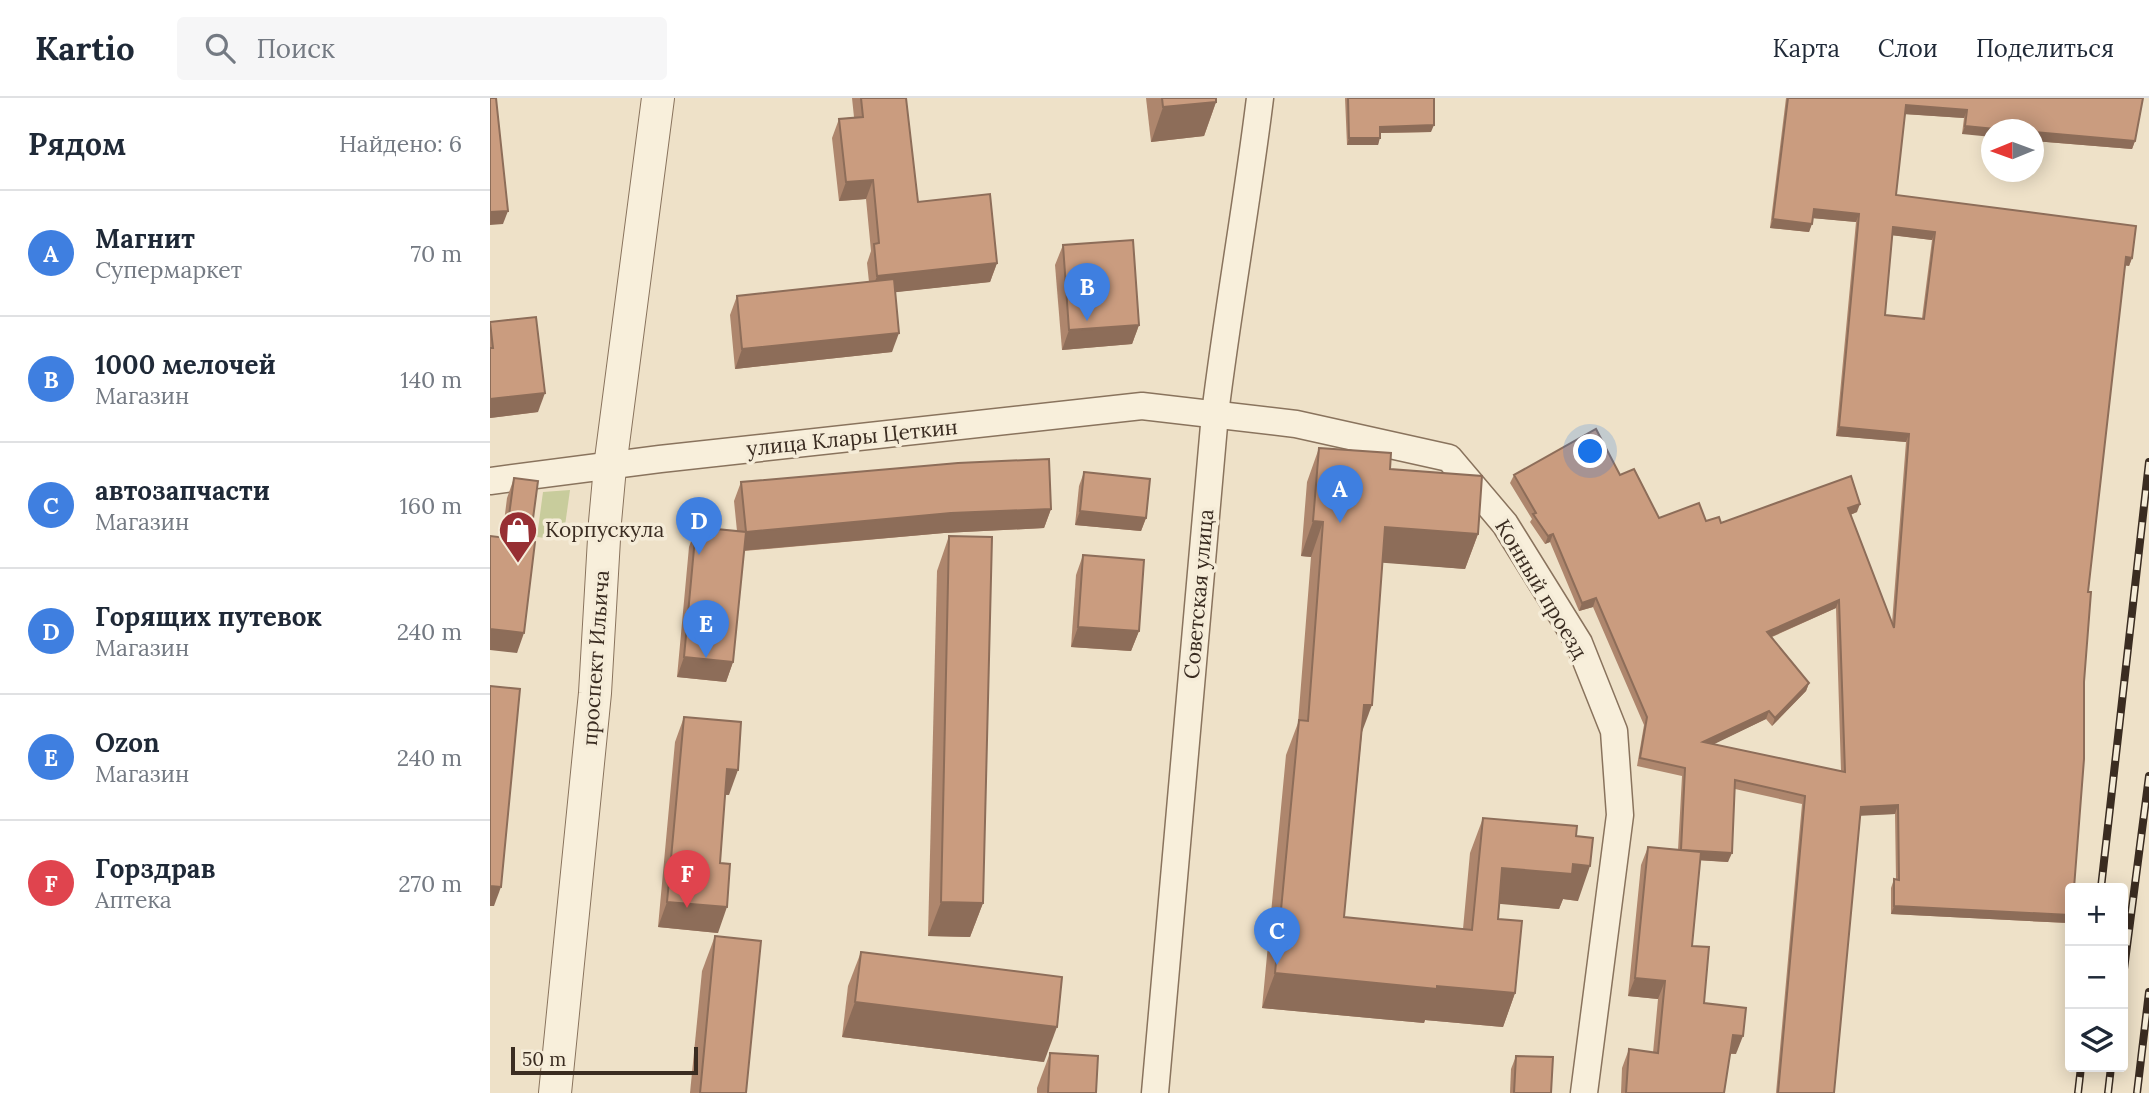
<!DOCTYPE html>
<html lang="ru">
<head>
<meta charset="utf-8">
<style>
  :root { --surface:#fff; --page:#f6f6f7; --text:#1f2937; --muted:#747a83; --line:#e0e1e3; --accent:#972f33 }
  body { margin:0; font-family:Lora,serif; background:var(--page); color:var(--text) }
  .controls { position:absolute; right:21px; bottom:21px; display:grid; overflow:hidden; border-radius:7px; box-shadow:0 4px 18px #0003 }
  .controls button { width:63px; height:63px; display:grid; place-items:center; padding:0; border:0; border-bottom:2px solid var(--line); background:var(--surface); color:var(--text); font:35px sans-serif }
  .compass { position:absolute; left:1491px; top:21px; width:63px; height:63px; border-radius:50%; background:var(--surface); box-shadow:0 4px 18px #0003; rotate:269deg }
  .scale { position:absolute; left:21px; bottom:18px; width:187px; box-sizing:border-box; padding-left:7px; border:4px solid #3a2c21; border-top:0; font-size:19px; line-height:24px; white-space:nowrap; color:#3a2c21; -webkit-text-stroke:5px #f5ecd8; paint-order:stroke }
  .you { position:absolute; left:1101px; top:354px; width:24px; height:24px; margin:-18px; border:5px solid #fff; border-radius:50%; background:#1a73e8; box-shadow:0 0 0 10px #1a73e833 }
  .badge { display:grid; place-items:center; width:46px; height:46px; border-radius:50%; background:var(--accent); color:#fff; font-size:23px; font-weight:700 }
  .pin { position:absolute; translate:-50% -58px; filter:drop-shadow(0 2px 4px #0008) }
  .pin::after { content:''; position:absolute; top:37px; width:24px; height:21px; background:inherit; clip-path:polygon(0 0,100% 0,50% 100%) }
  .list { margin:0; padding:0; list-style:none }
  h2 { display:flex; justify-content:space-between; align-items:center; height:91px; margin:0; padding:0 28px; font-size:30px }
  h2 small { font-size:23px; font-weight:400; color:var(--muted) }
  .list li { display:grid; grid-template-columns:46px 1fr auto; gap:21px; align-items:center; box-sizing:border-box; height:126px; padding:0 28px; border-top:2px solid var(--line) }
  .list b { display:block; font-size:26px; white-space:nowrap }
  .list p { margin:0; font-size:23px; white-space:nowrap; color:var(--muted) }
  .list em { font-size:23px; font-style:normal; color:var(--muted) }
  .icon { flex:none; width:38px; height:38px; fill:none; stroke:currentColor; stroke-width:2; stroke-linecap:round; stroke-linejoin:round }
  .map { position:relative; flex:none; width:1659px; height:995px; overflow:hidden }
  header { display:flex; align-items:center; gap:42px; box-sizing:border-box; height:98px; padding:0 35px; background:var(--surface); border-bottom:2px solid var(--line) }
  header strong { font-size:33px }
  nav { display:flex; gap:38px; margin-inline-start:auto; font-size:24px }
  .search { width:490px; height:63px; background:var(--page); display:flex; align-items:center; gap:18px; box-sizing:border-box; padding:0 24px; border-radius:7px; color:var(--muted); font-size:26px }
  main { display:flex }
  aside { flex:1; background:var(--surface) }
  .map>svg:first-child { display:block }
  .green { fill:#c8cc9c }
  .lines { fill:none; stroke-linecap:round; stroke-linejoin:round }
  .minor-casing { stroke:#89735d; stroke-width:29 }
  .tertiary-casing { stroke:#89735d; stroke-width:34 }
  .minor { stroke:#f8efdb; stroke-width:26 }
  .tertiary { stroke:#f8efdb; stroke-width:32 }
  .rail-casing { stroke:#3a2c21; stroke-width:8 }
  .rail { stroke:#f5ecd8; stroke-width:5; stroke-dasharray:16; stroke-linecap:butt }
  .wall { fill:#ae866d; fill-rule:evenodd }
  .shaded-wall { fill:#8d6d59 }
  .building { fill:#ca9c7f; stroke:#8d6d59; stroke-width:2; fill-rule:evenodd }
  .labels { text-anchor:middle; stroke-width:7; stroke-linejoin:round; paint-order:stroke }
  .street-label { font-size:21px; fill:#3a2c21; stroke:#f5ecd8 }
  .poi-label { font-size:21px; fill:#3a2c21; stroke:#f5ecd8; text-anchor:start }
</style>
</head>
<body>
<header>
<strong>Kartio</strong>
<div class="search"><svg class="icon" aria-label="search" viewBox="0 0 24 24"><circle cx="10" cy="10" r="6"/><path d="M15 15l6 6"/></svg>Поиск</div>
<nav><a>Карта</a><a>Слои</a><a>Поделиться</a></nav>
</header>
<main>
<aside>
<h2>Рядом<small>Найдено: 6</small></h2>
<ul class="list">
<li><span class="badge" style="background:#3f7fe0">A</span><div><b>Магнит</b><p>Супермаркет</p></div><em>70 m</em></li>
<li><span class="badge" style="background:#3f7fe0">B</span><div><b>1000 мелочей</b><p>Магазин</p></div><em>140 m</em></li>
<li><span class="badge" style="background:#3f7fe0">C</span><div><b>автозапчасти</b><p>Магазин</p></div><em>160 m</em></li>
<li><span class="badge" style="background:#3f7fe0">D</span><div><b>Горящих путевок</b><p>Магазин</p></div><em>240 m</em></li>
<li><span class="badge" style="background:#3f7fe0">E</span><div><b>Ozon</b><p>Магазин</p></div><em>240 m</em></li>
<li><span class="badge" style="background:#e0444e">F</span><div><b>Горздрав</b><p>Аптека</p></div><em>270 m</em></li>
</ul>
</aside>
<div class="map">
<svg width="1659" height="995" viewBox="0 0 1659 995">
  <rect width="100%" height="100%" fill="#eee1c8"/>
  <path class="green" d="M80,392L73,442L47,439L53,394Z"/>
  <g class="lines">
    <g class="minor-casing">
      <g id="minor">
        <path d="M0,383L170,361L652,308L806,326L959,360L1015,426L1089,545L1124,633L1130,717L1094,995"/>
        <path d="M665,995L725,316C738,210 757,106 770,0"/>
      </g>
    </g>
    <g class="tertiary-casing">
      <path id="tertiary" d="M65,995L105,595L115,424L120,369L168,0"/>
    </g>
    <use href="#minor" class="minor"/>
    <use href="#tertiary" class="tertiary"/>
    <g class="rail-casing">
      <g id="rail">
        <path d="M1611,790L1659,364"/>
        <path d="M1633,879L1659,678"/>
        <path d="M1588,995L1591,969"/>
        <path d="M1618,995L1621,969"/>
        <path d="M1647,995L1659,894"/>
      </g>
    </g>
    <use href="#rail" class="rail"/>
  </g>
  <g class="wall">
    <path d="M362,0H416L428,104L507,165L500,184L405,194L402,254L245,271L240,217L247,198L379,184L377,165L381,153L376,101L349,103L342,40L349,21L364,19Z"/>
    <path d="M656,0H726V4L714,38L661,44Z"/>
    <path d="M855,0H890L941,34L890,35L888,47H857Z"/>
    <path d="M1296,0H1653L1645,43L1642,51L1544,43V32L1472,36L1474,20L1415,16L1406,97L1642,160L1639,168L1635,167L1598,494L1594,584L1579,825L1401,816V790L1404,781L1406,782L1405,716L1370,717L1344,995H1286L1312,706L1245,691L1238,764L1210,762L1202,848L1214,905L1246,956H1240L1234,995H1131L1132,970L1139,951L1163,955L1168,901L1138,898L1151,767L1158,749L1188,752L1192,678L1147,668L1154,627L1103,509L1089,513L1060,444L1055,446L1040,424L1042,421L1020,385L1024,377H1130L1169,420L1231,425L1367,414L1360,417L1402,525L1416,344L1346,338L1366,124L1323,120L1319,134L1280,130ZM1402,137L1442,142L1432,220L1395,217ZM1346,510L1351,673L1223,646L1276,621L1282,628L1316,593L1319,585L1282,539Z"/>
    <path d="M573,147L649,227L642,246L572,252L565,167Z"/>
    <path d="M0,224L48,314L0,320Z"/>
    <path d="M829,350L900,371L988,436L975,471L892,464L872,634L854,819L973,831L980,755L993,720L1086,738L1088,803L1073,801L1069,811L1010,805L1008,821L1025,895L1013,929L935,922L934,925L772,910L796,657L808,625L821,459L811,458L817,384Z"/>
    <path d="M594,374L656,420L651,433L585,427L589,388Z"/>
    <path d="M24,380L40,443L27,555L12,440L17,400Z"/>
    <path d="M251,384L561,411L554,430L454,435L254,453L243,564L236,584L187,579L199,449L206,429L247,433L244,403Z"/>
    <path d="M459,438L493,805L480,839L438,838L447,473Z"/>
    <path d="M593,457L649,533L641,553L581,549L586,477Z"/>
    <path d="M194,619L239,697H235L230,765L228,835L168,829L185,644Z"/>
    <path d="M225,838L256,995H200L212,873Z"/>
    <path d="M371,854L554,964L352,939L358,888Z"/>
    <path d="M560,955L606,995H547V990Z"/>
    <path d="M1026,958L1061,995H1020L1021,971Z"/>
  </g>
  <g class="shaded-wall">
    <path d="M726,4L714,38L661,44L673,9Z"/>
    <path d="M1416,7L1477,12L1474,20L1413,16Z"/>
    <path d="M944,27L941,34L888,35L890,29Z"/>
    <path d="M1475,28L1515,32H1502V39L1472,36Z"/>
    <path d="M1544,34L1645,43L1642,51L1544,43Z"/>
    <path d="M859,40H890L888,47H857Z"/>
    <path d="M383,82L376,101L349,103L356,84Z"/>
    <path d="M1324,111L1369,116L1366,124L1321,120Z"/>
    <path d="M18,113L13,126L0,127V114Z"/>
    <path d="M1283,121L1322,126L1319,134L1280,130Z"/>
    <path d="M1403,129L1445,134L1442,142L1400,137Z"/>
    <path d="M1636,159L1642,160L1639,168L1633,167Z"/>
    <path d="M507,165L500,184L380,197L387,178Z"/>
    <path d="M649,227L642,246L572,252L579,232Z"/>
    <path d="M409,235L402,254L245,271L252,251Z"/>
    <path d="M55,295L48,314L0,320V301Z"/>
    <path d="M1349,329L1419,336L1416,344L1346,338Z"/>
    <path d="M1370,406L1367,414L1355,419L1358,410Z"/>
    <path d="M561,411L554,430L454,435L249,453L256,434L461,415Z"/>
    <path d="M590,413L656,420L651,433L585,427Z"/>
    <path d="M823,423L833,424L821,459L811,458Z"/>
    <path d="M895,429L988,436L975,471L883,464Z"/>
    <path d="M1063,436L1060,444L1055,446L1058,438Z"/>
    <path d="M1106,500L1103,509L1089,513L1092,505Z"/>
    <path d="M1349,502L1346,510L1274,542L1277,534Z"/>
    <path d="M588,529L649,533L641,553L581,549Z"/>
    <path d="M0,531L34,535L27,555L0,552Z"/>
    <path d="M194,559L243,564L236,584L187,579Z"/>
    <path d="M1319,585L1316,593L1282,628L1285,620Z"/>
    <path d="M874,607H882L869,642Z"/>
    <path d="M1279,613L1276,621L1210,653L1213,644Z"/>
    <path d="M237,671L248,672L239,697L227,696Z"/>
    <path d="M1408,707L1405,716L1367,718L1371,709Z"/>
    <path d="M1191,753L1242,755L1238,764L1188,761Z"/>
    <path d="M1083,766L1100,768L1088,803L1073,801L1069,811L1000,805L1012,770Z"/>
    <path d="M0,788L11,789L4,808H0Z"/>
    <path d="M177,804L237,809L228,835L168,829Z"/>
    <path d="M451,804L493,805L480,839L438,838Z"/>
    <path d="M1404,808L1580,817V823L1579,825L1401,816Z"/>
    <path d="M785,875L947,888L1025,895L1013,929L935,922L934,925L772,910Z"/>
    <path d="M1145,880L1175,883L1168,901L1138,898Z"/>
    <path d="M365,904L567,929L554,964L352,939Z"/>
    <path d="M1243,937L1253,938L1246,956L1237,955Z"/>
  </g>
  <g class="building">
    <path d="M0,0H6L18,113L0,114Z"/>
    <path d="M371,0H416L428,104L500,96L507,165L387,178L384,146L389,145L383,82L356,84L349,21L373,19Z"/>
    <path d="M672,0H726V4L673,9Z"/>
    <path d="M858,0H944V27L890,29V40H859Z"/>
    <path d="M1298,0H1653L1645,43L1544,34V32H1515L1475,28L1477,12L1416,7L1406,97L1646,128L1642,160L1636,159L1598,494H1601L1594,584V661L1584,790H1580V817L1404,808V781L1409,782L1408,707L1371,709L1344,995H1288L1315,698L1245,682L1242,755L1191,752L1195,670L1150,660L1157,619L1106,500L1092,505L1063,436L1058,438L1043,416L1046,415L1024,377L1106,331L1130,377L1144,371L1169,420L1209,405L1216,423L1229,419L1231,425L1361,378L1370,406L1358,410L1404,530L1419,336L1349,329L1369,116L1324,111L1322,126L1283,121ZM1403,129L1445,134L1434,221L1395,217ZM1349,502L1355,674L1213,644L1279,613L1285,620L1319,585L1277,534Z"/>
    <path d="M643,142L649,227L579,232L573,147Z"/>
    <path d="M404,181L409,235L252,251L247,198Z"/>
    <path d="M46,219L55,295L0,301V250H3L0,224Z"/>
    <path d="M829,350L901,355L900,371L992,378L988,436L895,429L882,607H874L854,819L982,832L993,720L1087,728L1086,738L1103,740L1100,768L1083,766L1082,776L1012,770L1008,821L1032,823L1025,895L947,888V891L785,875L809,622L818,623L833,424L823,423Z"/>
    <path d="M559,361L561,411L461,415L256,434L251,384L468,365Z"/>
    <path d="M594,374L660,381L656,420L590,413Z"/>
    <path d="M24,380L48,383L40,443L45,444L34,535L0,531V438L16,440Z"/>
    <path d="M206,429L256,434L243,564L194,559Z"/>
    <path d="M459,438L502,439L493,805L451,804Z"/>
    <path d="M593,457L654,462L649,533L588,529Z"/>
    <path d="M0,588L30,591L11,789L0,788Z"/>
    <path d="M194,619L251,624L248,672L237,671L230,765L240,766L237,809L177,804Z"/>
    <path d="M1158,749L1211,754L1202,848L1219,849L1214,905L1256,910L1253,938L1243,937L1234,995H1136L1139,951L1168,955L1175,883L1145,880Z"/>
    <path d="M225,838L271,843L256,995H210Z"/>
    <path d="M371,854L572,879L567,929L365,904Z"/>
    <path d="M560,955L608,958L606,995H558Z"/>
    <path d="M1026,958L1063,959L1061,995H1024Z"/>
  </g>
  <defs>
    <g id="shop-pin" transform="scale(2.0125)"><path d="M0 17L-7.5 6A9.5 9.5 0 1 1 7.5 6Z" fill="#972f33" stroke="#f5ecd8"/><path d="M-5-2.5h2.3a2.7 3.5 0 0 1 5.4 0H5L5.5 6h-11ZM-1.5-2.5h3a1.5 2.3 0 0 0-3 0Z" fill="#fff"/></g>
  </defs>
  <g fill-rule="evenodd">
    <use href="#shop-pin" x="28" y="432"/>
  </g>
  <g class="labels">
    <g class="street-label">
      <text transform="translate(362 340) rotate(-6)" y="7">улица Клары Цеткин</text>
      <text transform="translate(1051 491) rotate(59)" y="7">Конный проезд</text>
      <text transform="translate(709 496) rotate(-85)" y="7">Советская улица</text>
      <text transform="translate(106 560) rotate(-86)" y="7">проспект Ильича</text>
    </g>
    <g class="poi-label">
      <text x="55" y="439">Корпускула</text>
    </g>
  </g>
</svg>
<div class="controls">
<button>+</button>
<button>−</button>
<button><svg class="icon" aria-label="layers" viewBox="0 0 24 24"><path d="M12 4l9 5-9 5-9-5zM3 14l9 5 9-5"/></svg></button>
</div>
<svg class="compass" viewBox="-18 -18 36 36"><path d="M0-13l5 13h-10z" fill="#e53935"/><path d="M0 13l5-13h-10z" fill="#747a83"/></svg>
<div class="scale">50 m</div>
<div class="you"></div>
<div class="pin badge" style="left:850px;top:425px;background:#3f7fe0">A</div>
<div class="pin badge" style="left:597px;top:223px;background:#3f7fe0">B</div>
<div class="pin badge" style="left:787px;top:867px;background:#3f7fe0">C</div>
<div class="pin badge" style="left:209px;top:457px;background:#3f7fe0">D</div>
<div class="pin badge" style="left:216px;top:560px;background:#3f7fe0">E</div>
<div class="pin badge" style="left:197px;top:810px;background:#e0444e">F</div>
</div>
</main>
</body>
</html>
